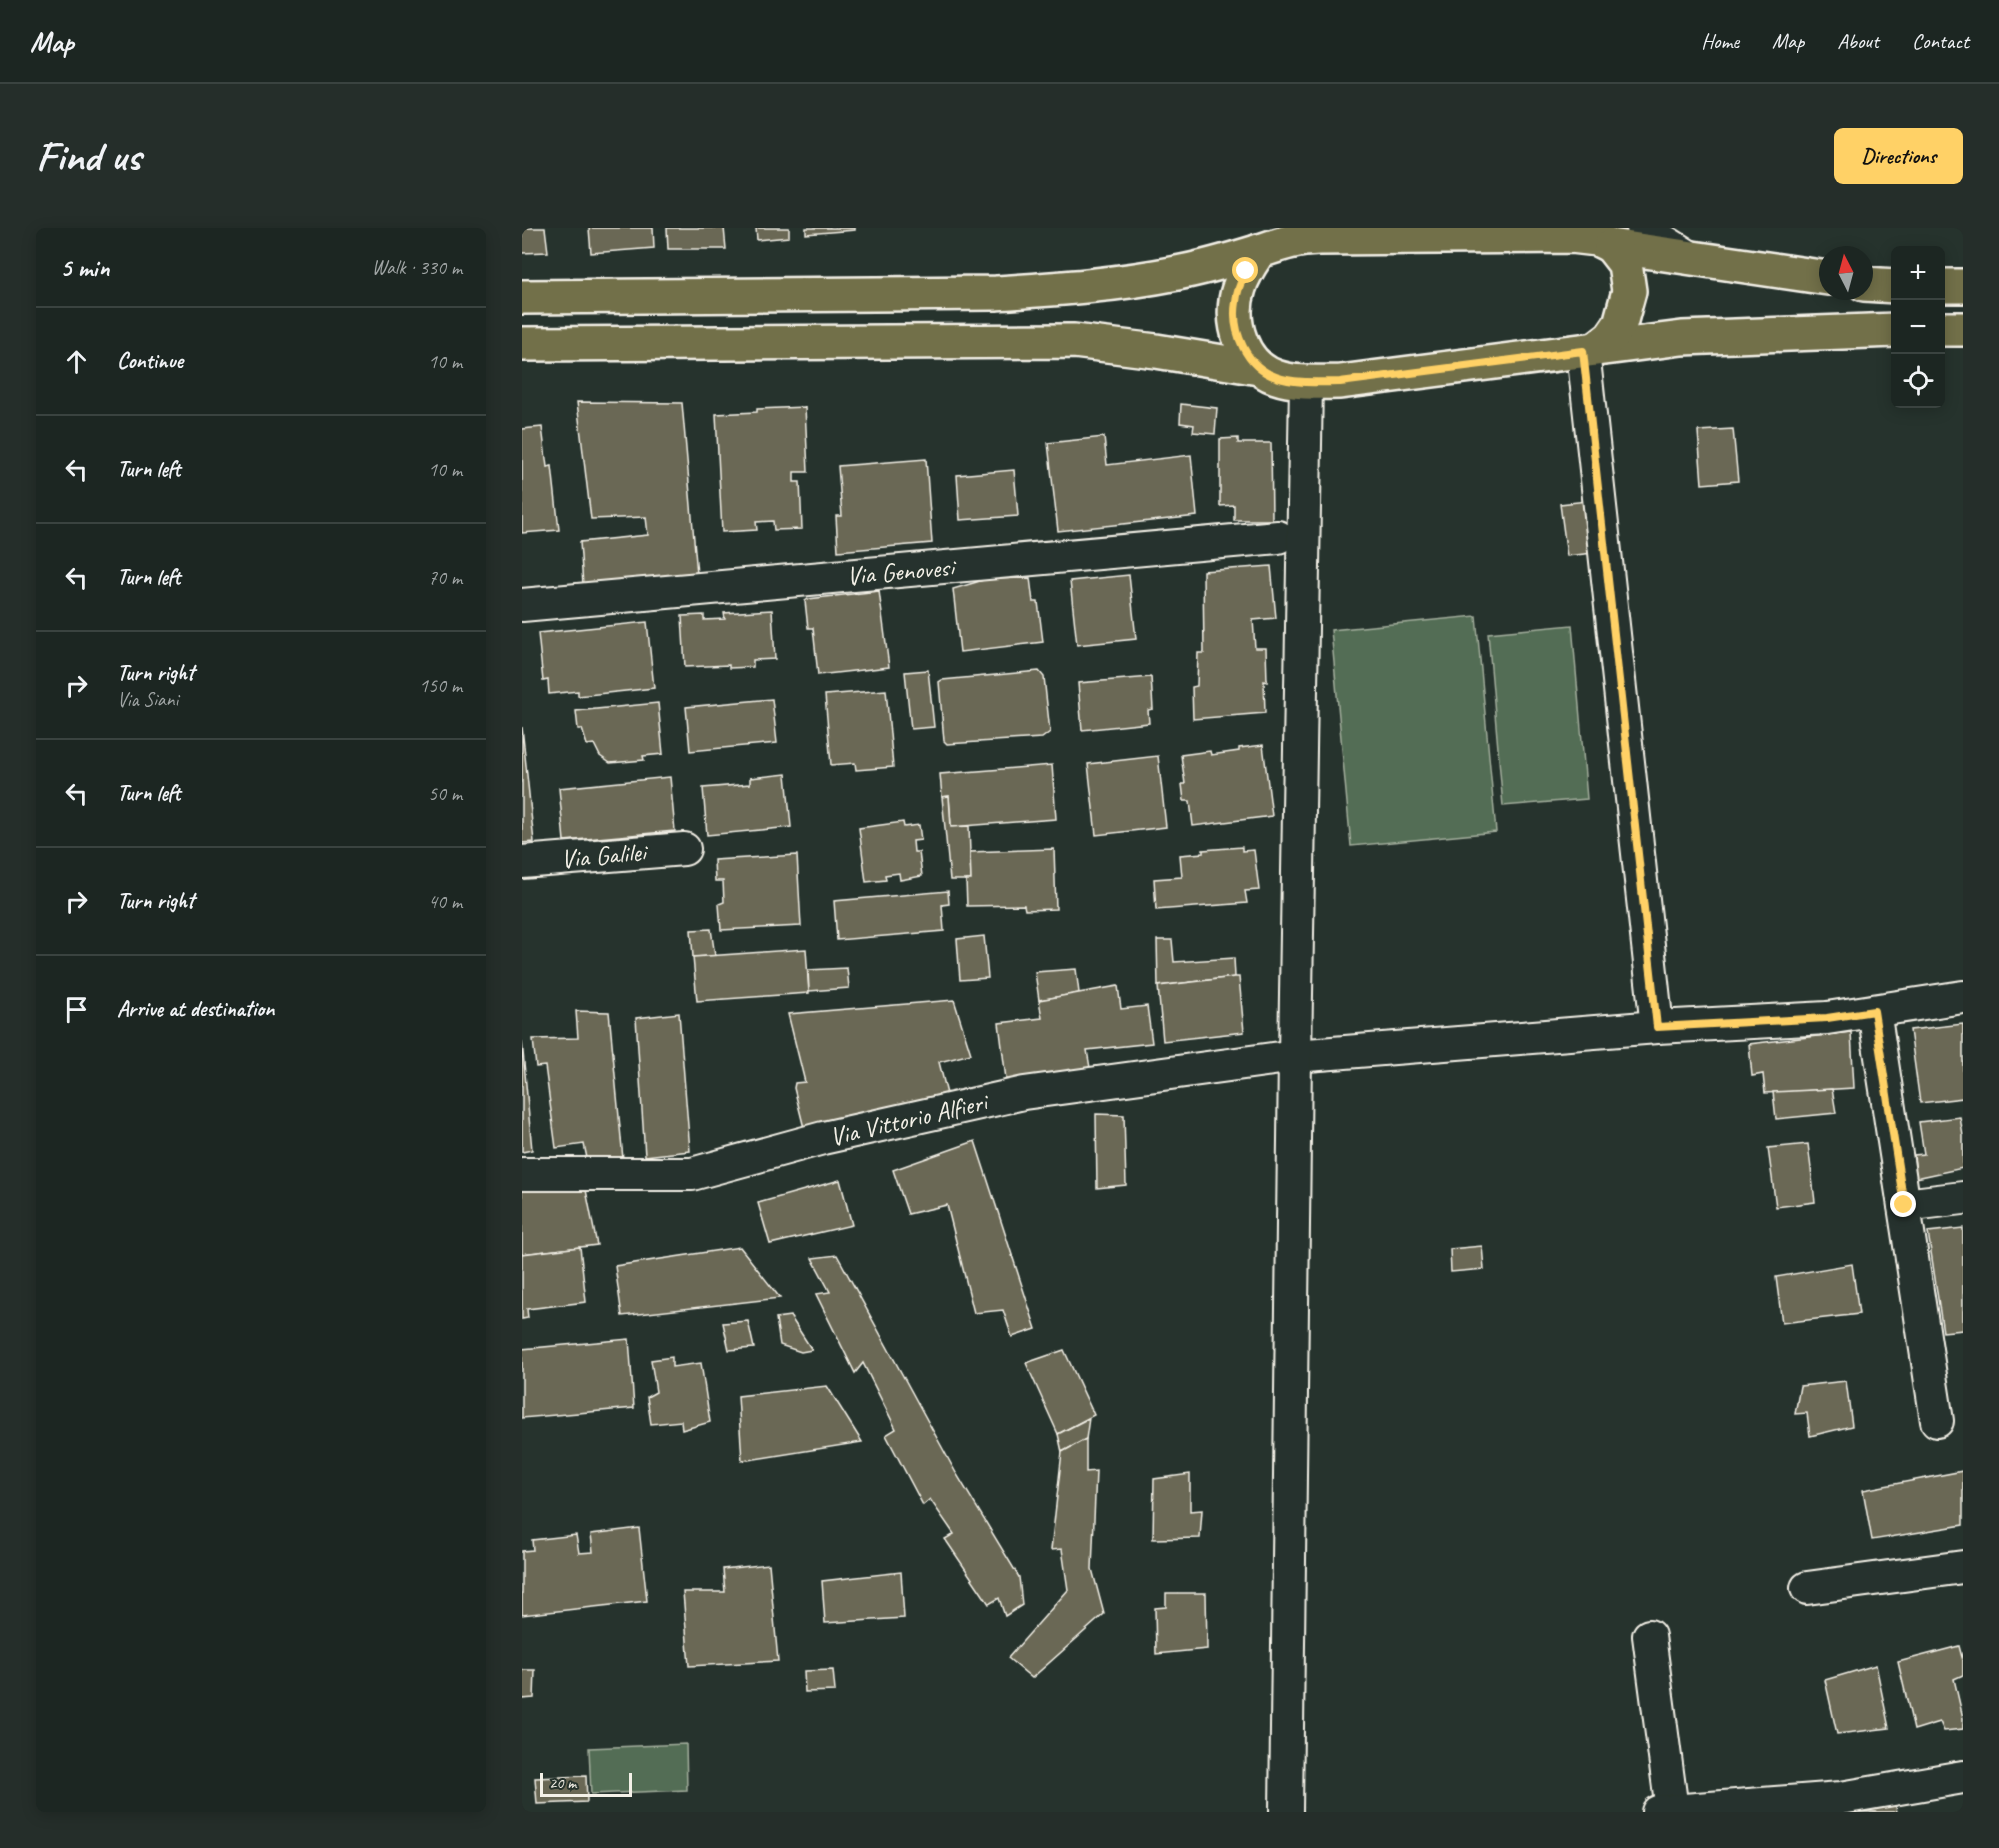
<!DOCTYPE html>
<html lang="en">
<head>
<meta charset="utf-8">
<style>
  :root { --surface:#1c2622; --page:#252e2a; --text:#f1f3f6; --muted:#a0a5a5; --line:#3a4340; --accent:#ffd166 }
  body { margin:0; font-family:Caveat,sans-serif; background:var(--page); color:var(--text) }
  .controls { position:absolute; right:18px; top:18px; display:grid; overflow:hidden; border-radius:9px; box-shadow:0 3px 15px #0003 }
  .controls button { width:54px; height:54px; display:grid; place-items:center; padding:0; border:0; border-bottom:2px solid var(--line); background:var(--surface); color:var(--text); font:30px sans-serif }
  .compass { position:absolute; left:1297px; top:18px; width:54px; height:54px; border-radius:50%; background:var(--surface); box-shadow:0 3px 15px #0003; rotate:354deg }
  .scale { position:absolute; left:18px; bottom:15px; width:92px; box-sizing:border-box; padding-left:6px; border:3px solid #f4f1e8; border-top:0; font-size:16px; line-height:21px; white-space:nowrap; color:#f4f1e8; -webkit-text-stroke:4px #26332d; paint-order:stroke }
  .stop { position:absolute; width:18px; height:18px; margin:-14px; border:4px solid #ffd166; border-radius:50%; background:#fff }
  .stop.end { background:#ffd166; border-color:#fff; box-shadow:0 2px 6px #0008 }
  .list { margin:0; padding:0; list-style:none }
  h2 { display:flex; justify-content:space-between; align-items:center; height:78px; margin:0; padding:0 24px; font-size:26px }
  h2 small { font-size:20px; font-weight:400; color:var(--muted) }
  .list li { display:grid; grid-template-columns:39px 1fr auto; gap:18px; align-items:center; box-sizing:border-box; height:108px; padding:0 24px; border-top:2px solid var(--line) }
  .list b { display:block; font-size:22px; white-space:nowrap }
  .list p { margin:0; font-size:20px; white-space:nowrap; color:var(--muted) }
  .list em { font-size:20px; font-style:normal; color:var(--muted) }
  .icon { flex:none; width:33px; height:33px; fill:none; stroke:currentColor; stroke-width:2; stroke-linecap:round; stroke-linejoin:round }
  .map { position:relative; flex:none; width:1441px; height:1584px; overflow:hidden; border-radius:9px }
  header { display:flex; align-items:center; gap:36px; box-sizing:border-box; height:84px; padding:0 30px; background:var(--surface); border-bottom:2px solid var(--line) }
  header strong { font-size:28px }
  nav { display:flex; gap:33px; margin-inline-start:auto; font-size:21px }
  .intro { display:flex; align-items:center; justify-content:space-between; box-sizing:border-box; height:144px; padding:0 36px }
  h1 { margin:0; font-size:42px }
  .button { padding:15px 27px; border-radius:9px; background:var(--accent); color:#111; font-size:21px; font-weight:700 }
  main { display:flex; gap:36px; padding:0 36px }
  aside { flex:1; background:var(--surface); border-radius:9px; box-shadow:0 3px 15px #0003 }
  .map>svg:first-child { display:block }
  .green { fill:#536d54; stroke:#a4af9e; stroke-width:1.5 }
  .building { fill:#6a6854; stroke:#f4f1e8; stroke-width:1.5 }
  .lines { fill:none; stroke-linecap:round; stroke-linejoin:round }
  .street-casing { stroke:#f4f1e8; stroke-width:36 }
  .primary-casing { stroke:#f4f1e8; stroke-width:38 }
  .street { stroke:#26332d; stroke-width:32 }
  .primary { stroke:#726f4a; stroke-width:33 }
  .route { stroke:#ffd166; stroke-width:8 }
  .labels { text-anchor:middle; stroke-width:4.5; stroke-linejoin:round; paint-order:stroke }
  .street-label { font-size:26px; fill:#f4f1e8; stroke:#26332d }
</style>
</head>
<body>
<header>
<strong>Map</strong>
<nav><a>Home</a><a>Map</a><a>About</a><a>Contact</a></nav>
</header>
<div class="intro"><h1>Find us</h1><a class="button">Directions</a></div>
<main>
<aside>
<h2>5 min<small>Walk · 330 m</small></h2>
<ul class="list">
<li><svg class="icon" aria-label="ahead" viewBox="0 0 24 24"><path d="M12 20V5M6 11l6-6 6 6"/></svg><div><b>Continue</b></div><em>10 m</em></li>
<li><svg class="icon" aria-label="left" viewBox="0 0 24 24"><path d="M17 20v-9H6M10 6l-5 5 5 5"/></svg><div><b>Turn left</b></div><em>10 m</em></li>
<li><svg class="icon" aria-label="left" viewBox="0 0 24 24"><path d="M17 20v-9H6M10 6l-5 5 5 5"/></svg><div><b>Turn left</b></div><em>70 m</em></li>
<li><svg class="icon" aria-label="right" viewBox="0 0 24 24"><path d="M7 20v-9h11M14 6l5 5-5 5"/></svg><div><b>Turn right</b><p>Via Siani</p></div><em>150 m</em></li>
<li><svg class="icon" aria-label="left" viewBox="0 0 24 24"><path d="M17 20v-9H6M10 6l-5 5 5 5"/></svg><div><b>Turn left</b></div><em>50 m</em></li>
<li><svg class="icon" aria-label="right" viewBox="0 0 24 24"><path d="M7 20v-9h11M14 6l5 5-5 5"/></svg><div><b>Turn right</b></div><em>40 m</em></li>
<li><svg class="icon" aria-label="arrive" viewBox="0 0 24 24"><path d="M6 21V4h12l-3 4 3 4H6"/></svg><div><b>Arrive at destination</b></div></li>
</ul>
</aside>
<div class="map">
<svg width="1441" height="1584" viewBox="0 0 1441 1584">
  <rect width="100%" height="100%" fill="#26332d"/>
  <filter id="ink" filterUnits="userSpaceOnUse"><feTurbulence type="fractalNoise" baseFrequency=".0167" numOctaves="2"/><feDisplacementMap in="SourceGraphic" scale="12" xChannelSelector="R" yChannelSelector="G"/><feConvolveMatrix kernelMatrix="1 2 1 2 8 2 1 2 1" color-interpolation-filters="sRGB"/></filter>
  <g filter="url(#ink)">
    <g class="green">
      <path d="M954,388L974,604L829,618L809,402Z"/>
      <path d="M1050,397L1065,571L981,578L966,405Z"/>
      <path d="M164,1516L165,1562L69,1566L67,1520Z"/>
    </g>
    <g class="building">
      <path d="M0,0H23L26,24L0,25Z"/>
      <path d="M67,0H131L132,20L69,25Z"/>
      <path d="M145,0H202L204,21H146Z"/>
      <path d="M234,0H267V9L235,12Z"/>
      <path d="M284,0H333V2L284,6Z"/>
      <path d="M55,174L160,175L175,346L61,357L58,314L126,307L124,289L69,291Z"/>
      <path d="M659,176L695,180L693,206L671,204L672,197L658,195Z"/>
      <path d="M283,179L286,244H272V254H278L280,301L252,302L251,293L234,294L235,302L200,304L194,186L235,184V181Z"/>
      <path d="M20,199L25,239L30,238L37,302L0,305V201Z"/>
      <path d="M1211,201L1216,253L1180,256L1176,203Z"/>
      <path d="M582,209L585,237L669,227L675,288L536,303L526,215Z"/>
      <path d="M716,210V215H749L750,292H712V277L698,278V211Z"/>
      <path d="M404,231L410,315L316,323L314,288H320L316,238Z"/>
      <path d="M492,242L496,288L438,292L435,247Z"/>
      <path d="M1065,273L1071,325L1045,328L1038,276Z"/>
      <path d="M749,338L754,390L731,392L733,420H744L745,454L742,453L743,485L671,491L670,459L675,458L676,425H682L681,343Z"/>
      <path d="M607,347L614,411L555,417L548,353Z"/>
      <path d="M508,350L511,374H516L521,414L438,424L431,361L465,351Z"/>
      <path d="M357,363L367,439L296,447L291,400H286L283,373L286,371Z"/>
      <path d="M250,382L253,431L231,432V439L207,440V437L163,439L160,388L182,387V392L203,391L202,385Z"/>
      <path d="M125,394L132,460L56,468V463L27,466L26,452L21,453L16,405Z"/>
      <path d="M406,442L412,499L389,501L383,444Z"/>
      <path d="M517,443L522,449L528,504L520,510L425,516L422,513L417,454L420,452Z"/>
      <path d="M629,449L631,481L626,482L627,495L560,502L556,455Z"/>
      <path d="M364,462L371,539L334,542L333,535L309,537L303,467Z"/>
      <path d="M250,471L255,515L168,523L164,479Z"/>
      <path d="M136,475L141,526L121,528L122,532L88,535L78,528L72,516L65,517L60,501H56L54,483Z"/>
      <path d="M0,499L12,614L0,615Z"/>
      <path d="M741,517L750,588L671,598L668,573H662L660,556H663L659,527L688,523L689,527L717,523V520Z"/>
      <path d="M636,528L644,599L574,607L566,536Z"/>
      <path d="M530,537L534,591L429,599L427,568L420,569L418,546Z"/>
      <path d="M264,546L269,599L185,607L181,560L228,556V550Z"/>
      <path d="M148,549L153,603L42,613L37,560Z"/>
      <path d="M427,568L429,599L447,598L449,652H428L420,569Z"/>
      <path d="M381,594L382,599L397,597L399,612L391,613L392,624H397L400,648L378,652L377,645L363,647L364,652L344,654L337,600Z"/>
      <path d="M720,619V623L732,622L737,662L723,663L725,675L634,682L632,651L660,649L658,627L681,625V622Z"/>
      <path d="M532,621L534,681L503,682L502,677L445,678L444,652H449L448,624Z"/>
      <path d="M275,627L279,698L199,702L197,676L202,674L201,653H193L192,632Z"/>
      <path d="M426,663L427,676L420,677L422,703L315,712L312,673Z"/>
      <path d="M189,701L193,728L171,729L169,702Z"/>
      <path d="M462,708L466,750L438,752L435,711Z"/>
      <path d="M635,712H650L652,734L712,730L713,749L636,758Z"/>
      <path d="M284,721L287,765L175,773L171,729Z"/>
      <path d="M325,740L327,760L287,763L286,742Z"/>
      <path d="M554,741L557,765L517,772L513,744Z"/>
      <path d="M713,749H717L722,804L641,813L636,758Z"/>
      <path d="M596,758L599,781L625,778L630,815L565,822L568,840L485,859L477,795L520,790L517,772Z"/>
      <path d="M432,772L449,826L417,834L426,870L282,900L272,860L273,855L283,854L266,786Z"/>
      <path d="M54,783L87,784L101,931L65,930L62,916L34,920L23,838L14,839L11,811L56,810Z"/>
      <path d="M157,785L168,923L123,928L114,790Z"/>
      <path d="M1441,796V870L1398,875L1388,802Z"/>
      <path d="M1329,804L1332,860L1243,865L1241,846L1230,848L1227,816Z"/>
      <path d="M0,813L10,922L0,924Z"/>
      <path d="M1310,861L1314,885L1254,891L1251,864Z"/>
      <path d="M574,886L602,887L604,957L575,960Z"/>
      <path d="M1438,889L1441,908V940L1394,950L1392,927L1402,926L1397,894Z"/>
      <path d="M453,913L514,1101L490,1109L481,1082L452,1085L425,977L386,986L371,942Z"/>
      <path d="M1286,916L1293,974L1254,979L1246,920Z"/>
      <path d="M318,952L330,997L248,1016L236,975Z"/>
      <path d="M0,956L64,962L75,1017L0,1026Z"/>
      <path d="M1441,1000V1102L1421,1104L1406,1004Z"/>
      <path d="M960,1018L962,1041L929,1044L928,1021Z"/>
      <path d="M58,1019L64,1074L5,1081L6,1090L0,1091V1026Z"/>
      <path d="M218,1019L258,1070L100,1088L93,1038Z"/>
      <path d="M315,1027L434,1245L497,1349L500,1377L483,1388L477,1370L467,1376L423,1311L432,1306L408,1271L401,1277L364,1207L374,1201L341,1135L333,1145L294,1066L308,1064L290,1030Z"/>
      <path d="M1330,1036L1337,1086L1260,1095L1254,1049Z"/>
      <path d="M268,1088L290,1122L279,1124L258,1117L254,1090Z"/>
      <path d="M226,1093L232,1120L207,1122L201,1095Z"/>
      <path d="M107,1111L112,1180L0,1190V1121Z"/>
      <path d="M542,1122L572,1187L536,1206L504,1135Z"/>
      <path d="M150,1129V1139L179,1135L188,1194L160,1202L159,1193L129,1196L125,1169L134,1164L129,1132Z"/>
      <path d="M1324,1153L1330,1198L1288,1208L1285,1185L1273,1186L1278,1158Z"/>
      <path d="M305,1158L340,1214L220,1233L216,1168Z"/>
      <path d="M567,1190L564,1211L540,1224L536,1206Z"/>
      <path d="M564,1211V1244L574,1243L570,1341L582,1386L510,1450L486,1430L546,1362L540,1321L529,1322L540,1224Z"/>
      <path d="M1441,1243V1297L1350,1312L1341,1262Z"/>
      <path d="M668,1246V1283L680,1282L678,1310L631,1311L632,1251Z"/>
      <path d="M117,1300L125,1373L0,1387V1323L11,1322L10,1312L54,1307L57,1325L71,1324L69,1306Z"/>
      <path d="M247,1336L256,1433L167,1438L161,1364H203L201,1341Z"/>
      <path d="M379,1344L382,1390L303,1395L300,1353Z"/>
      <path d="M644,1365H684L685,1421L634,1426L633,1380L644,1379Z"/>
      <path d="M1437,1418L1441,1433V1447L1432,1451L1441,1490V1501L1422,1503L1418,1494L1392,1502L1376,1434Z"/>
      <path d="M1354,1437L1367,1500L1315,1506L1303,1452Z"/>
      <path d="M0,1442H13L12,1470L0,1471Z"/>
      <path d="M311,1442L313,1463L283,1464L282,1443Z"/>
      <path d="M64,1548L65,1574L15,1576L13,1550Z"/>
      <path d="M1373,1574L1375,1584H1331Z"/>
    </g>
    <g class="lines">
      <g class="street-casing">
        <g id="street">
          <path d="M1121,0L1169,30"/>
          <path d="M1061,123L1135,799"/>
          <path d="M0,377L756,309"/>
          <path d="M0,634L162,621"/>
          <path d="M1352,783L1415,1193"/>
          <path d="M0,946H170L301,910L502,865L773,828L1135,799L1305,790L1441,769"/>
          <path d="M1382,977L1441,970"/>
          <path d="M1285,1360L1441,1339"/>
          <path d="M1127,1408L1150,1582"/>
          <path d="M764,1584L773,828L784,155"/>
          <path d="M1136,1584L1319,1570L1441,1549"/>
        </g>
      </g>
      <g class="primary-casing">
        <g id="primary">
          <path d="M737,23C729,35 721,46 717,60C706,92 719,137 754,149C774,156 797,154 818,154L1160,110L1374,102"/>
          <path d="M1342,56L1374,58"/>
          <path d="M1418,58H1441"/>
          <path d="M0,69L474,65C534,61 595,57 655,45C682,40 709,32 735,24C759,16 771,11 797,10L1049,8L1075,11L1089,18L1306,50"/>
          <path d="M1418,101H1441"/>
          <path d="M0,116L552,113L634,123L737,140"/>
          <path d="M1076,119L1089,109L1098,96L1107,63L1103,36L1089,18"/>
        </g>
      </g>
      <use href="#street" class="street"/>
      <use href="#primary" class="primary"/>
    </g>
  </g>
  <g class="lines" filter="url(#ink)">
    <path class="route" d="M724,43C719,53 715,62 714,74C709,103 724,139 754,149C774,156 797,154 818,154L1061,123L1135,799L1305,790L1352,783L1382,977"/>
  </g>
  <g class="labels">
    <g class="street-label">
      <text transform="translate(378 343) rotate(-5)" y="9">Via Genovesi</text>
      <text transform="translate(81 627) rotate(-5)" y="9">Via Galilei</text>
      <text transform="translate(386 891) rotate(-13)" y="9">Via Vittorio Alfieri</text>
    </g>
  </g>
</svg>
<div class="controls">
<button>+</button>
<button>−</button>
<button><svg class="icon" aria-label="locate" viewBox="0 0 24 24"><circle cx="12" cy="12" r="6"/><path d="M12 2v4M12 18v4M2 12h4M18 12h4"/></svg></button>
</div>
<svg class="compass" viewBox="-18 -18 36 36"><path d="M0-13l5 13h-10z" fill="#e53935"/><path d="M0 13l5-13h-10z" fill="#a0a5a5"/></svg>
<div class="scale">20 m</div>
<div class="stop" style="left:724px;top:43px"></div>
<div class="stop end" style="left:1382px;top:977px"></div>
</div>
</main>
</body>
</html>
